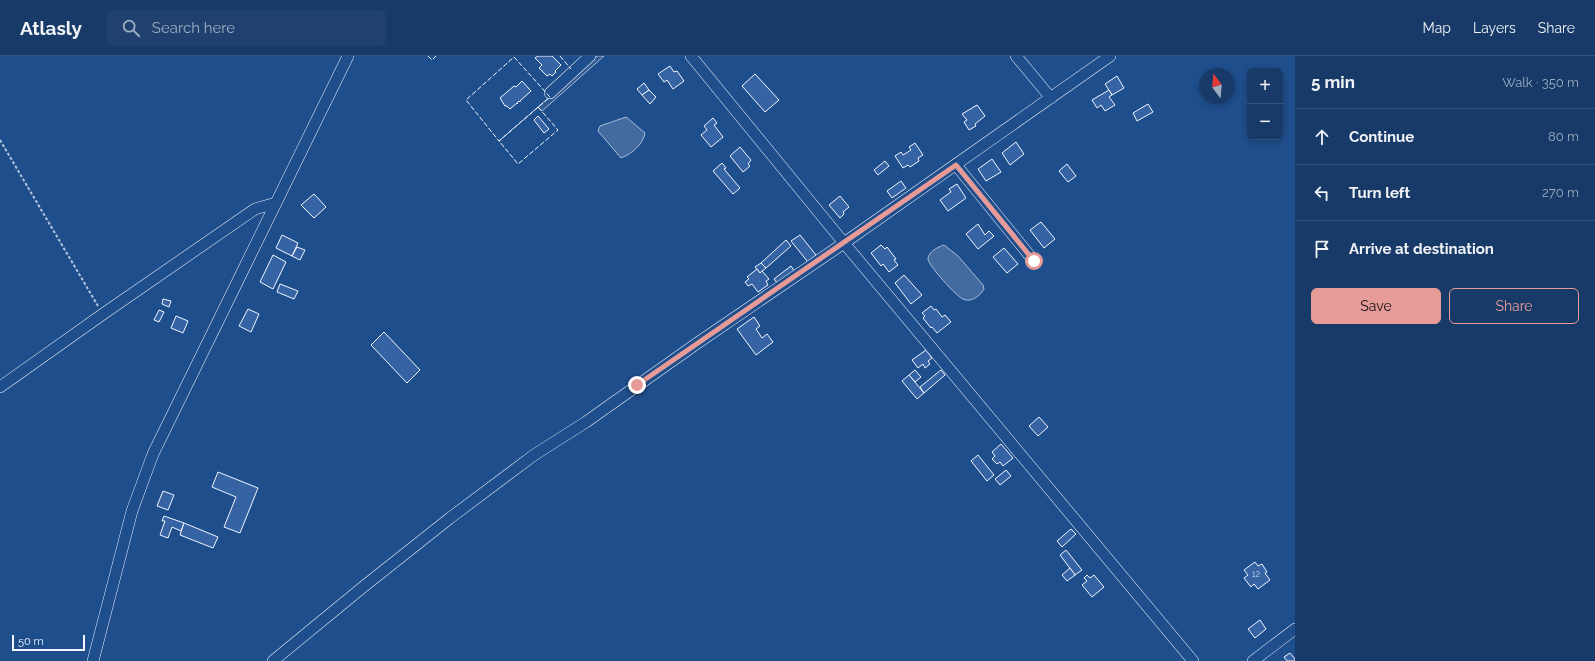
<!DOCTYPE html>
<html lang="en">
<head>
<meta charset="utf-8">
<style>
  :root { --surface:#173a69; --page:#20416f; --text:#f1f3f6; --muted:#9eadc0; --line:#36547d; --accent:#e69b98 }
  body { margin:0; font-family:Raleway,sans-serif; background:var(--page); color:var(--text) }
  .controls { position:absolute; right:12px; top:12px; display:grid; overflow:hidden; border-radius:6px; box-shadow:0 2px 6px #0003 }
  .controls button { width:36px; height:36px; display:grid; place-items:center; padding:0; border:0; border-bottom:1px solid var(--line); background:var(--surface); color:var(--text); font:20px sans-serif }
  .compass { position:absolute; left:1199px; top:12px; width:36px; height:36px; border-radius:50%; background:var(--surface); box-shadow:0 2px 6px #0003; rotate:344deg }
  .scale { position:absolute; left:12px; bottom:10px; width:73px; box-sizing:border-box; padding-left:4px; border:2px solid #f2f6ff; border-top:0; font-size:11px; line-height:14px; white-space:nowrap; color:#f2f6ff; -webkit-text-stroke:3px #1f4e8c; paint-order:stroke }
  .stop { position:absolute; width:12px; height:12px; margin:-9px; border:3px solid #e69b98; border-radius:50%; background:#fff }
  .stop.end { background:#e69b98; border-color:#fff; box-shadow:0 1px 4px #0008 }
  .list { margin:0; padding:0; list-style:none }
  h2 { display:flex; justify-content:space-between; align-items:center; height:52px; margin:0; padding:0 16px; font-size:17px }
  h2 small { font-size:13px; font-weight:400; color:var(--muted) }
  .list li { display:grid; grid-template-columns:26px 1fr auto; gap:12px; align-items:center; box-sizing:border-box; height:56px; padding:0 16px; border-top:1px solid var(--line) }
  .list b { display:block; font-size:15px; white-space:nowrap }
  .list em { font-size:13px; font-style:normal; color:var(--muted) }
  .actions { display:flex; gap:8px; padding:12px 16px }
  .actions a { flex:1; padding:9px 0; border:1px solid var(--accent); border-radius:6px; text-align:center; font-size:14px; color:var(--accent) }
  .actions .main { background:var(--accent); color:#111 }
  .icon { flex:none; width:22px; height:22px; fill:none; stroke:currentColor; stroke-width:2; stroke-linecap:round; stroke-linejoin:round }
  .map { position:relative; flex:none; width:1295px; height:605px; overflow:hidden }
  header { display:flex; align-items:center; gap:24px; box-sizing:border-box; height:56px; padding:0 20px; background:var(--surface); border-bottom:1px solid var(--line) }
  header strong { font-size:19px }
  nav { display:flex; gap:22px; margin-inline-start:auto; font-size:14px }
  .search { width:280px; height:36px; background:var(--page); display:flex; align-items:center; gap:10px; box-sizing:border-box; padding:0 14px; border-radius:6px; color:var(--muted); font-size:15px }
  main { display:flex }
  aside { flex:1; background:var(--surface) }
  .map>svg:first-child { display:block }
  .built { fill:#305b95; stroke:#a8bbd7 }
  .water { fill:#446ba0; stroke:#a8bbd7 }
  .building { fill:#3563a3; stroke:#f2f6ff }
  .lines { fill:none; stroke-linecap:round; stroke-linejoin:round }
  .minor-casing { stroke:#f2f6ff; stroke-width:12 }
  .path { stroke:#b3c4dc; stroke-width:2; stroke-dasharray:3 2; stroke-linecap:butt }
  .minor { stroke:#1f4e8c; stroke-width:11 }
  .fence { stroke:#f2f6ff; stroke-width:1; stroke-dasharray:5 2; stroke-linecap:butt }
  .route { stroke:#e69b98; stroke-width:5 }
  .labels { text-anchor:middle; stroke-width:3; stroke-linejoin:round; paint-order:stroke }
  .number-label { font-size:9px; fill:#c3d1e8 }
</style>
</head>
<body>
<header>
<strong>Atlasly</strong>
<div class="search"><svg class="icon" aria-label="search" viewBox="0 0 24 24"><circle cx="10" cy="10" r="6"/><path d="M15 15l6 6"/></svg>Search here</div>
<nav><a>Map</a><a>Layers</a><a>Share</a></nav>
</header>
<main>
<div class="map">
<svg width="1295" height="605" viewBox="0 0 1295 605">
  <rect width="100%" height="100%" fill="#1f4e8c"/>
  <path class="built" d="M597,0H604L542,55L538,51Z"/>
  <g class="water">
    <path d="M626,61L645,77C643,88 632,98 621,102L598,75L600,70Z"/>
    <path d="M944,189L958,200L983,229L984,233C980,240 971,247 963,243C957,241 928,209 928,203C928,196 938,191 944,189Z"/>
  </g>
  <g class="building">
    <path d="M538,0H552L561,9L555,15L556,16L552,20L550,18L547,20L539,12L542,9L535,2Z"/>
    <path d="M670,10L674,16L677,15L684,25L673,33L667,24L664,26L658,18Z"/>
    <path d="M755,18L779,44L765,56L742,30Z"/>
    <path d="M1117,20L1124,32L1112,39L1105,28Z"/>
    <path d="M522,25L531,35L520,45V46L519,45L517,47L518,48L517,47L510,53L507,50H505L500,42L514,30L516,31Z"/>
    <path d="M644,27L649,34L642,39L637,33Z"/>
    <path d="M649,34L656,41L650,48L642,39Z"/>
    <path d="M1109,34L1112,39L1109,41L1115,49L1105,55L1101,49L1097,52L1092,44Z"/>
    <path d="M1148,48L1153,56L1137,65L1133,57Z"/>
    <path d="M977,49L985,60L975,68L976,70L969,74L964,66L967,64L962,58Z"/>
    <path d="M538,60L549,73L544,77L534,64Z"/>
    <path d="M713,62L717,67L714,69L723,81L711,91L701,79L707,74L704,70Z"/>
    <path d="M1016,86L1024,98L1010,109L1002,97Z"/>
    <path d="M915,87L923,99L918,102L919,105L910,111L908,109L903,112L895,100L901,96L903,99L911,94L909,91Z"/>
    <path d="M740,91L751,104L748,108L750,110L743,116L730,100Z"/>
    <path d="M992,103L1001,116L986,125L978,113Z"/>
    <path d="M885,105L889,110L878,119L874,114Z"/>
    <path d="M722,107L726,112L724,113L740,132L733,138L713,115Z"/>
    <path d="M1067,108L1076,120L1068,126L1059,115Z"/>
    <path d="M901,125L906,132L892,142L887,135Z"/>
    <path d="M957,128L966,142L948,155L940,144L951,136L949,133Z"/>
    <path d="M314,138L326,151L314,162L301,149Z"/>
    <path d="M840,140L849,151L843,156L844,158L840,162L829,149Z"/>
    <path d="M1041,166L1055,183L1044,192L1030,174Z"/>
    <path d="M978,168L985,179L989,175L994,180L978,193L966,178Z"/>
    <path d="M282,179L298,187L292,200L276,192Z"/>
    <path d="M800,179L816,199L808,206L791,185Z"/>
    <path d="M786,184L791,190L766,212L761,207Z"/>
    <path d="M881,189L885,193L887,191L896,203L894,204L898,209L889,216L883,208L881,210L871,197Z"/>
    <path d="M297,191L305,194L300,204L292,200Z"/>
    <path d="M1004,192L1018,208L1007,217L993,201Z"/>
    <path d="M273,199L286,206L273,233L260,226Z"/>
    <path d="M761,207L766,212L760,217L755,211Z"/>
    <path d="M791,210L795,216L778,228L774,223Z"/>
    <path d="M757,213L760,217L762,215L769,223L766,225L768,229L758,236L752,228L748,230L745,226L749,223L747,221Z"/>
    <path d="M904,219L922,239L911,248L895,227Z"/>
    <path d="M280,228L298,235L294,243L277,236Z"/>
    <path d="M163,243L171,245L169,251L162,248Z"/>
    <path d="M931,250L934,254L936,253L942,261L945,259L951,266L937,277L932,271L931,272L923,262L925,260L922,257Z"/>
    <path d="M248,253L259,258L251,276L239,270Z"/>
    <path d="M159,254L164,256L159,266L154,264Z"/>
    <path d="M176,260L188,265L183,277L171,272Z"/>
    <path d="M754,261L760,270L756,273L762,282L767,278L773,286L756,299L737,273Z"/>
    <path d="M384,276L420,314L407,327L371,289Z"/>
    <path d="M926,294L932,302L928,305L930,308L925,312L923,308L918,312L912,304Z"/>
    <path d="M915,314L921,321L915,326L909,319Z"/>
    <path d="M941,314L945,319L924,337L920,331Z"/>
    <path d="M909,319L924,337L917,343L902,325Z"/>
    <path d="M1039,361L1048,371L1038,380L1029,370Z"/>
    <path d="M1001,388L1013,402L1003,410L1000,406L997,408L992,403L995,400L992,396Z"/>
    <path d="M978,399L994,419L987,425L971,405Z"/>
    <path d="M1006,414L1011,420L1000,429L995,423Z"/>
    <path d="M218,416L258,432L240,477L224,471L236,441L212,431Z"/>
    <path d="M163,435L174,439L168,454L157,450Z"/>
    <path d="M164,460L184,467L181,475L172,471L168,482L160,479L165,465H162Z"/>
    <path d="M184,467L218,481L213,492L180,479Z"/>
    <path d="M1071,473L1076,478L1062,491L1057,485Z"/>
    <path d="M1066,494L1082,514L1075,519L1060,499Z"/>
    <path d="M1255,506L1258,510L1262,508L1267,516L1265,517L1270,524L1258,533L1254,528L1251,531L1244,522L1248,519L1244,514Z"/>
    <path d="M1070,512L1075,519L1067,525L1062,519Z"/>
    <path d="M1087,519L1090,522L1094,519L1104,531L1092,541L1082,529L1087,525L1084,522Z"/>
    <path d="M1260,564L1266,573L1255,582L1248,573Z"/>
    <path d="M1290,597L1295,603V605H1287L1284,601Z"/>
  </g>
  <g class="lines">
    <g class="minor-casing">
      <g id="minor">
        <path d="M691,0L844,187L1110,0"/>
        <path d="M1016,0L1051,42"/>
        <path d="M550,37L590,0"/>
        <path d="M956,109L1034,205"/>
        <path d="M0,331L103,258L255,153L276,147"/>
        <path d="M93,605L132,455L153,398L348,0"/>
        <path d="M273,605L363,531L450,462L534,399L586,366L696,288L844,187L1193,605"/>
        <path d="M1253,605L1295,573"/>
      </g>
    </g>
    <path class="path" d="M0,84L98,250"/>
    <use href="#minor" class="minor"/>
    <g class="fence">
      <path d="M428,0L432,4L436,0"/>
      <path d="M560,0L571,13"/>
      <path d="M514,1L550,41L499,85L466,44Z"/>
      <path d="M538,51L558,74L518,108L499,85Z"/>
    </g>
  </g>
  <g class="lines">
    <path class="route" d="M637,329L956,109L1034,205"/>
  </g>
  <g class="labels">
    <g class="number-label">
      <text x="1256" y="521">12</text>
    </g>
  </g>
</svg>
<div class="controls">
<button>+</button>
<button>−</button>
</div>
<svg class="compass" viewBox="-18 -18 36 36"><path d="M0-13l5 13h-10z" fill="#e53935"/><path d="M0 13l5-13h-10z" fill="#9eadc0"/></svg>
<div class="scale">50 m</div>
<div class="stop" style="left:1034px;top:205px"></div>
<div class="stop end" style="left:637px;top:329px"></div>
</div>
<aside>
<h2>5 min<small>Walk · 350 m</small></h2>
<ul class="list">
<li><svg class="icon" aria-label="ahead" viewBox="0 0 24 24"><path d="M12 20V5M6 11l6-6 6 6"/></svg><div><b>Continue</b></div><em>80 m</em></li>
<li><svg class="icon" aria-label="left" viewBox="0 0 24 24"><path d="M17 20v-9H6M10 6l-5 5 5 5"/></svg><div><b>Turn left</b></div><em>270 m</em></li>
<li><svg class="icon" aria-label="arrive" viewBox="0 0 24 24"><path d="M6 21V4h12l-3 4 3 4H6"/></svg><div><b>Arrive at destination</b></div></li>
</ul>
<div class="actions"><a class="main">Save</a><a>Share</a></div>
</aside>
</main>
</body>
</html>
